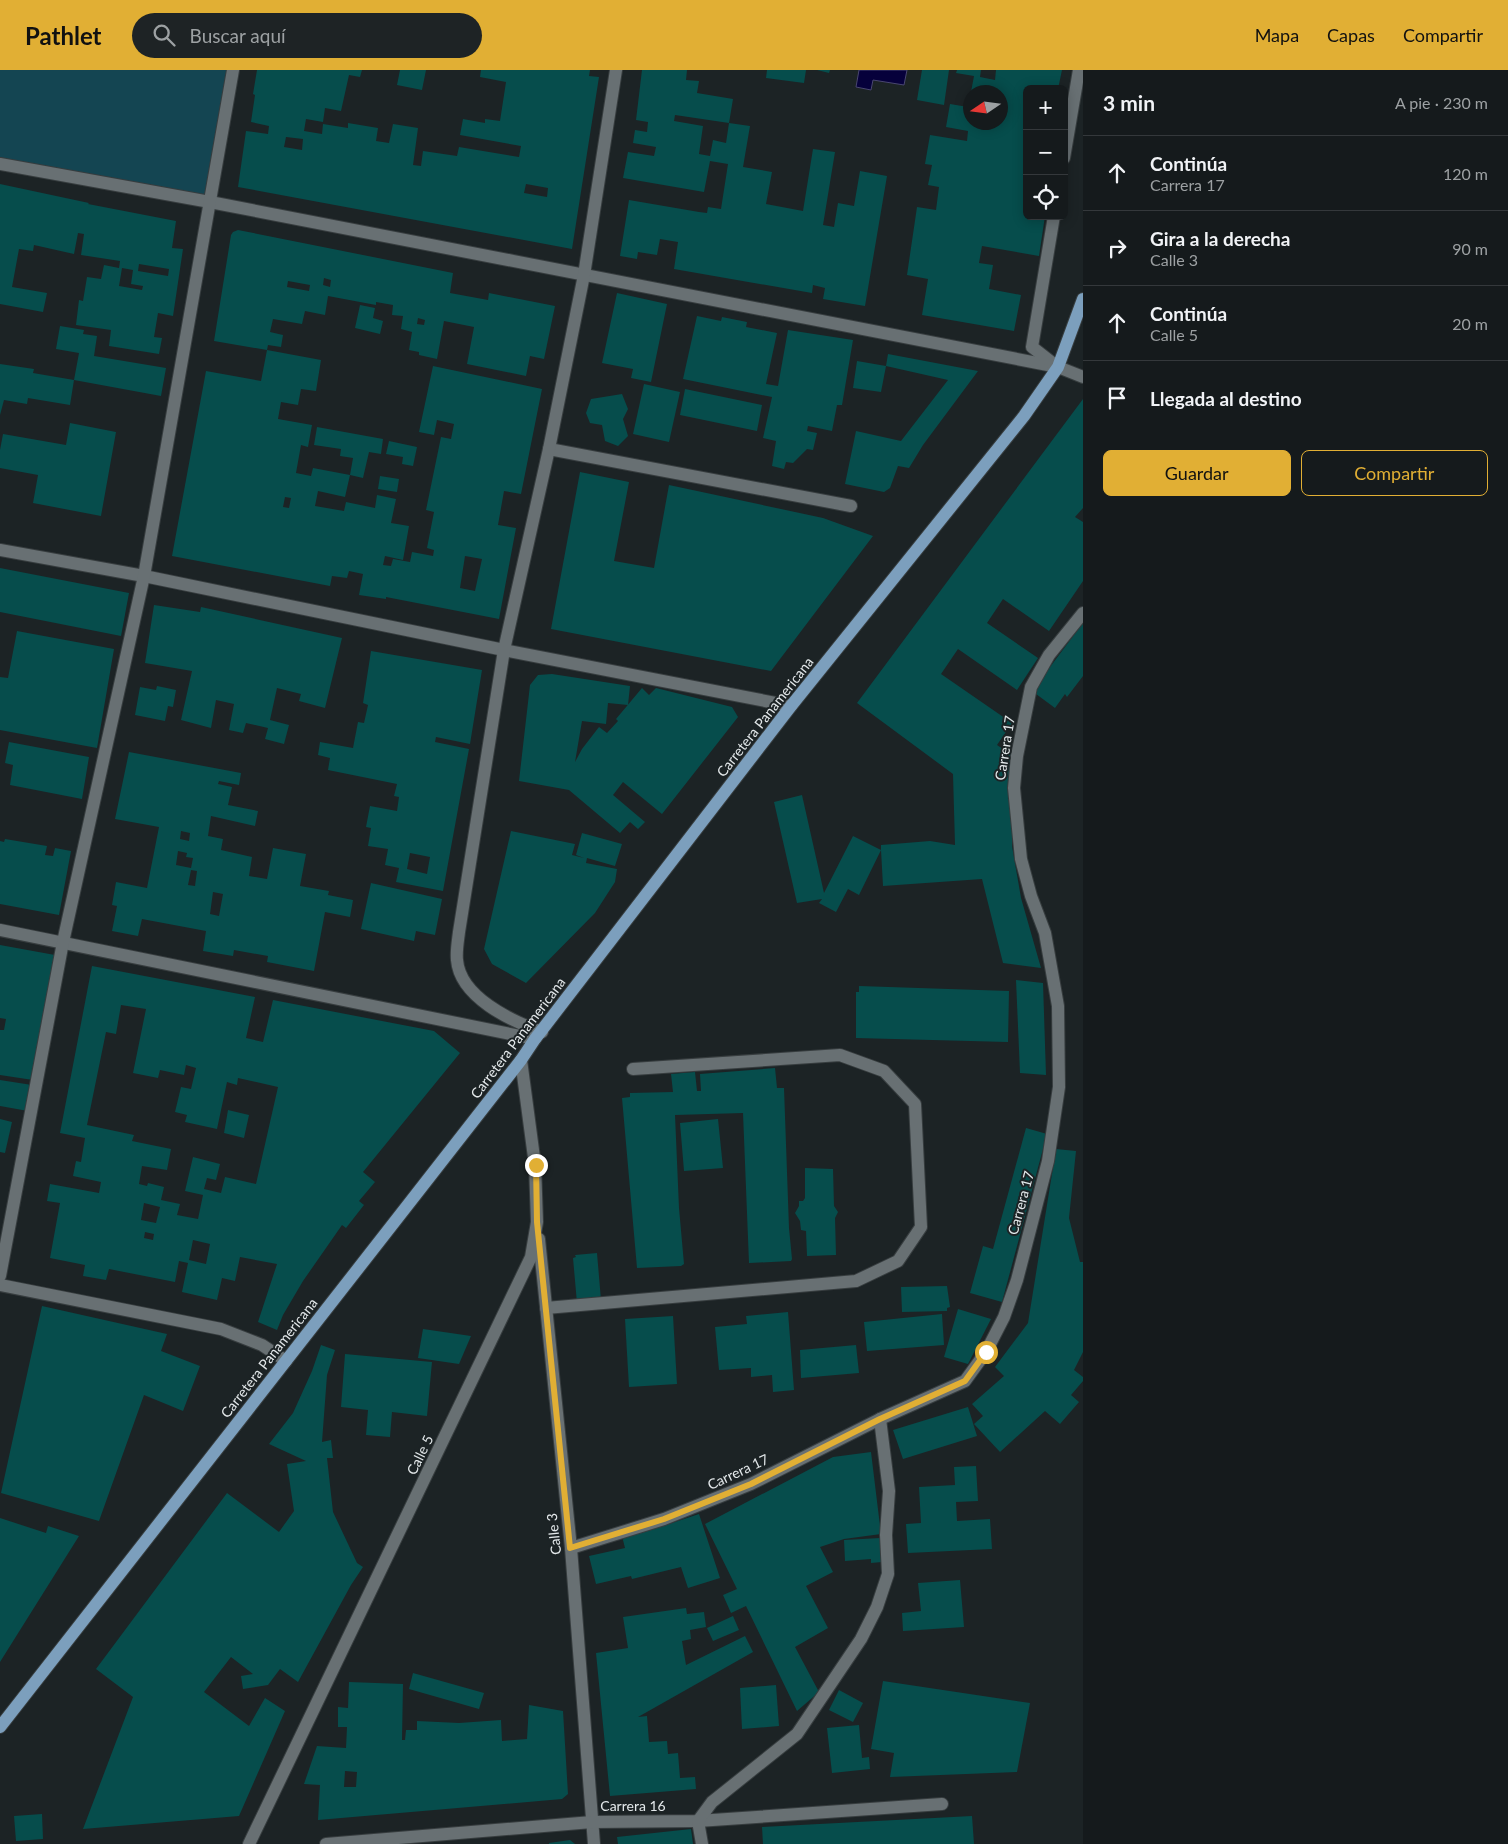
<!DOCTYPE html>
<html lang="es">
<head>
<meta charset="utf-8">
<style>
  :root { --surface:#151a1c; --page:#1e2325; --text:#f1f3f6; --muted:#9da1a3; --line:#34383b; --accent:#e1af34 }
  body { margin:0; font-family:Lato,sans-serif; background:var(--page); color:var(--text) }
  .controls { position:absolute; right:15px; top:15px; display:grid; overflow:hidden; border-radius:8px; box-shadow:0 2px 12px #0003 }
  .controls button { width:45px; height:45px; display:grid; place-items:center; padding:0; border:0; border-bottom:1px solid var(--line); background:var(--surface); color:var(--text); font:25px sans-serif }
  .compass { position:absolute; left:963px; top:15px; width:45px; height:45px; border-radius:50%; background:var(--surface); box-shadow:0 2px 12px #0003; rotate:257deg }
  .stop { position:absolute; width:15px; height:15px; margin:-11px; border:4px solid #e1af34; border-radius:50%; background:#fff }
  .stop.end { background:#e1af34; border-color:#fff; box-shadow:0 1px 5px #0008 }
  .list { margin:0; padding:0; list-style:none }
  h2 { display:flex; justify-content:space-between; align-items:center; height:65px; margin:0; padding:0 20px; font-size:21px }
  h2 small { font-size:16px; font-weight:400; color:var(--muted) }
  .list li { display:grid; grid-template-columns:32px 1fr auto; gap:15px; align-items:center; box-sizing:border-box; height:75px; padding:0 20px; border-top:1px solid var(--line) }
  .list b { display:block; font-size:19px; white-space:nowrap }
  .list p { margin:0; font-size:16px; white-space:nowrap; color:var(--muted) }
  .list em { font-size:16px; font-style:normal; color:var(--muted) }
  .actions { display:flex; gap:10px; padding:15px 20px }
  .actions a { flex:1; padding:11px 0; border:1px solid var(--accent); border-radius:8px; text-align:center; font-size:18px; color:var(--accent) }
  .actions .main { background:var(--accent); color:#111 }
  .icon { flex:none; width:28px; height:28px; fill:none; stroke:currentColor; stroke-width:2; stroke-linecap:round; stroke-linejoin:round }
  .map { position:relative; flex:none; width:1083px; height:1774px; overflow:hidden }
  header { display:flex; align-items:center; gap:30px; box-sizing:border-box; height:70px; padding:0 25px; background:var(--accent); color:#111 }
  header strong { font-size:24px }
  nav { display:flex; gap:28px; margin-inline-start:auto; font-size:18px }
  .search { width:350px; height:45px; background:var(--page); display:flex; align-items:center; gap:12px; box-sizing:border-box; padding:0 18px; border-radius:28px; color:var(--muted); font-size:19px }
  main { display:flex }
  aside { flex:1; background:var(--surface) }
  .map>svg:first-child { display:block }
  .green { fill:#144552 }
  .water { fill:#06003b; stroke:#494670 }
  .building { fill:#064d4c; fill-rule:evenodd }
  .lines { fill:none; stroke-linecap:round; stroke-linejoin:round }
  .minor-casing { stroke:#373d3f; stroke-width:14 }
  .major-casing { stroke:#373d3f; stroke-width:14 }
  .minor { stroke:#687073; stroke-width:12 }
  .major { stroke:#7c9fbd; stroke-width:12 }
  .route { stroke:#e1af34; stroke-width:6 }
  .labels { text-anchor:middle; stroke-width:4; stroke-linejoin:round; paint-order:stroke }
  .street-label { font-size:14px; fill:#e4e9eb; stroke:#1c2325 }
</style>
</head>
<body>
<header>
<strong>Pathlet</strong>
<div class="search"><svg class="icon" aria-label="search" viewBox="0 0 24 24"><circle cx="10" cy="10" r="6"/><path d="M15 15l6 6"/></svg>Buscar aquí</div>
<nav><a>Mapa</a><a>Capas</a><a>Compartir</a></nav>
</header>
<main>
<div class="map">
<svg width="1083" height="1774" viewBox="0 0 1083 1774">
  <rect width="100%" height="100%" fill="#1c2325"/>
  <path class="green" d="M0,0H233L210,132L0,94Z"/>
  <path class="water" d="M859,0H907L904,15L873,10L871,20L856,17Z"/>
  <g class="building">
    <path d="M257,0H362L360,7L349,5L341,41L325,38L323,52L306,49L304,61L322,64L323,54L348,58V53L378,58L376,71L389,73L393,54L418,58L413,95L421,96L423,81L457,86L459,77L519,87L521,76L460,65L463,49L485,53V49L500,51L506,12L480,7L481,0H590L589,6L599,7L572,179L238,117L246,61L268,64L269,56L251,52L255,25L253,24ZM286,67L303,69L302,80L284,77ZM526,114L548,118L547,127L524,123Z"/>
    <path d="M400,0H426L422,20L397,15Z"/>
    <path d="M642,0H687L686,10L699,11L697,23L733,29L729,53L675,45L674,51L703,56L699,84L710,86L713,70L726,73L729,53L750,56L743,97L772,102L766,134L803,141L813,79L835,82L823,155L834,157L838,133L854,136L860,101L887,106L865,236L823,229L825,218L813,215L812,223L674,199L678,172L660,169L657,185L638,182L637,189L620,186L629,130L699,142L707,143L708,137L721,139L728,94L710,91L704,122L623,108L628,82L654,86L656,77L633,73L635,60L647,62L648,52L636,50Z"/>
    <path d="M767,0H806L804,13L766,8Z"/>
    <path d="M817,0H830L829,3Z"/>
    <path d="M922,0H949L944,35L917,30Z"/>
    <path d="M957,0H981L980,7L995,10L996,0H1062L1058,19H1027V146H1045L1039,186L982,176L979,193L993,195L989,219L1021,225L1014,261L922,245L928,209L907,205L917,137L936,140L939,117L928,115L932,95L925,94L930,65L967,71L968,61L946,57L950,34L968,37L969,29L971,52H1001V22H971L974,6L956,3Z"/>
    <path d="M0,114L89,133L88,134L176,151L172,178L183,179L173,246L158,243L154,267L162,268L159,284L109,276L111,260L76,255L79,230L83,231L87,207L101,209L104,195L119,198L120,191L81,185L84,164L78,163L74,184L34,175L33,181L19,179L12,217L47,223L43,242L0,234ZM139,194L169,199L168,206L138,201ZM122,198L133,200L131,214L143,216L142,220L119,216Z"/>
    <path d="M238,160L453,203L450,223L488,230L489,223L555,236L544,289L530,286L526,306L467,294L474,257L444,251L437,289L419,285V282L409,280L412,262L401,259L403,246L392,245L393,235L376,232V235L328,226L325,245L305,241L302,254L273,249L270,262L283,265L281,277L268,275L267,280L321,290L316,321L301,319L298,335L281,332L278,349L312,355L308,377L301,375L296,403L311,406L313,398L350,405L353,388L340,386L341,379L314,375L317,357L383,369L381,384L369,382L363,408L350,405L345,427L318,421L315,436L344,441L346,432L375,438L377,425L396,429L391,453L409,456L403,490L385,486L383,495L391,496L393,489L410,492L412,482L433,486L434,480L427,478L434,442L426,440L441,367L451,369L454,354L437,350L434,365L419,362L433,296L542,319L521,424L504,421L498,455L516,458L499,549L386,527V529L359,525L363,504L349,501L347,508L332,506L330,516L172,486L206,301L261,311L267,280L214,271L231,165L233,162ZM324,208L331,210L330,217L323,215ZM288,211L310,215L309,221L287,217ZM418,248L425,250L424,255L417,254ZM285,427L291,428L289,438L283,437ZM465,486L482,489L475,521L460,518Z"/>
    <path d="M617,223L667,234L651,312L631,308L633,299L602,293Z"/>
    <path d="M360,235L375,238L373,248L383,251L380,264L355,258Z"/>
    <path d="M697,246L721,251L722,247L747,252L746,257L777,263L766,314L778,316L788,260L853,270L842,335H837L832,361L808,356L807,361L817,363L813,380L807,379L793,393L786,392L784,399L772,396L776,371L763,368L772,327L683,309Z"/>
    <path d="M60,256L84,260L83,264L97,266L94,286L166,298L161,326L74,310L79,283L56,279Z"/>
    <path d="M888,284L978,301L923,375L909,398L898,396L890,418L884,422L845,414L856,361L901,371L948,310L886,296Z"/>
    <path d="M857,291L886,296L881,322L853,318Z"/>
    <path d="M0,294L34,299L33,303L74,310L70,335L28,328L27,334L4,330L0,345Z"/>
    <path d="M644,314L680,322L669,372L633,364Z"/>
    <path d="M685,319L762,335L757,361L680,345Z"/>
    <path d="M622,324L628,339L623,349L628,366L618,376L605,371L602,355L590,353L586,343L591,329Z"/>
    <path d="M1083,329V438L1075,447L1083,452V511L1049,561L1003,529L987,553L1038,588L1017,620L958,579L941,604L1012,653L997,675L1012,685V776L1021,828L1041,898L1003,893L982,809L883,816L881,780L859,825L848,819L836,842L819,833L822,829L797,833L774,732L802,725L824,823L853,766L881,780V775L930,771L955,775L953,704L857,633Z"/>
    <path d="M70,353L116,362L101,446L33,433L38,405L0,398V380L3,364L66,375Z"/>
    <path d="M389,371L417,377L413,396L402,394L403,387L386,384Z"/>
    <path d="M580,402L629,412L614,491L654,498L669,415L823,448L873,466L771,601L551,559Z"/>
    <path d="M380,406L399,409L397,422L378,419Z"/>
    <path d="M0,498L129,523L121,566L0,542Z"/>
    <path d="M154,535L200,542L201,537L342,568L325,638L299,631L301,624L277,618L270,650L289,655L284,674L265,669L268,658L246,653L243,663L229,660L234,634L216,630L211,658L181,650L192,601L145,593Z"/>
    <path d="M1083,553V606L1067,627L1065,624L1055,638L1032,621Z"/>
    <path d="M17,561L114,579L97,678L0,660V607L8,608Z"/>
    <path d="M371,581L482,600L470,674L436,667L435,672L469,679L443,821L396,812L399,798L385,795L388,779L368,776L371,758L366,757L370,736L397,741L399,727L394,726L397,714L328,700L330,688L318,685L320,672L353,678L358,652L364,653L368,635L363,633ZM410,783L430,787L427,804L407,799Z"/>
    <path d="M552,604L630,616L628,635L608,633L606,654L582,651L575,692L582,679L599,657L607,663L618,651L616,649L642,618L649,625L656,618L732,637L738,647L662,744L623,712L613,725L645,752L638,759L630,752L620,763L569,720L519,711L530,615L538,605Z"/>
    <path d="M157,616L176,620L173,637L168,636L165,651L135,645L140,617L156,620Z"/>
    <path d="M9,672L89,687L82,729L10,715L13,695L5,693Z"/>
    <path d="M129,682L241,703L239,715L219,711L218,714L232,717L228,735L258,741L255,756L211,746L208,766L223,769L221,780L252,787L249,806L267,809L273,778L306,784L300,816L329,821L328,825L353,830L350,847L325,842L314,901L267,892L268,886L234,880L233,886L203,881L206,861L142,849L138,866L112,861L117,836L112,835L116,812L147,818L159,757L115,749ZM181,761L190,763L189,771L180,769ZM178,781L187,783L186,787L193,788L191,798L176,795ZM191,800L197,801L195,816L188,815ZM213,822L223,824L219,846L210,844Z"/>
    <path d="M511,761L575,774L572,785L584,788L576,785L582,763L622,774L615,796L587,788L586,793L617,799L615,812L595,843L526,913L492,894L484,879Z"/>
    <path d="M5,769L47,776L45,785L53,786L55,778L71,781L59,845L0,834V771L4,772Z"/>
    <path d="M371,813L442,829L435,865L416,861L414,871L361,859Z"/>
    <path d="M0,875L55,885L33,1010L0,1005V960H4L6,949L0,948Z"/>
    <path d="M92,896L255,927L246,968L263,972L273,930L434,961L460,983L363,1102L375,1112L359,1131L364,1135L346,1158L342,1155L326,1178L303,1211L283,1245L277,1260L258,1252L277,1194L240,1187L235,1211L222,1208L217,1230L182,1222L188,1193L179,1191L175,1212L109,1199L106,1210L83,1206L85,1195L50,1188L60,1133L47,1131L50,1114L99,1123L101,1112L73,1106L76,1091L81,1092L85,1068L60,1063ZM121,935L146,939L133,1003L158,1008L160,1000L184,1005L186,995L196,998L191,1019L181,1017L175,1042L187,1045L185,1052L217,1059L227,1012L237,1015L238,1008L278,1017L256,1114L225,1107L221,1123L204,1119L207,1108L216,1110L220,1094L193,1087L185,1121L203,1125L198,1149L177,1145L180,1134L161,1130L164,1117L148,1113L147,1116L139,1114L142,1096L167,1100L171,1079L132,1071L134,1065L87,1055L106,962L116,964ZM144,1133L160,1137L156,1153L141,1150ZM145,1162L154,1164L153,1170L144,1168ZM193,1170L210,1174L206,1194L189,1190Z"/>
    <path d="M1016,910L1043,913L1046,1005L1020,1003Z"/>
    <path d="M859,916L1009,921L1008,972L856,968V922H859Z"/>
    <path d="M775,998L777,1018H784L789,1158L792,1189L791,1191L749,1193L743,1043L675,1045L679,1138L684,1194L681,1196L637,1198L622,1028L630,1027V1023L673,1022L671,1004L695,1002L697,1021H701L700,1004Z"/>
    <path d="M0,1010L32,1015L28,1041L0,1036Z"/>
    <path d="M228,1040L249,1045L244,1068L224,1063Z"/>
    <path d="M0,1049L12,1052L5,1083L0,1082Z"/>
    <path d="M718,1049L723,1098L684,1101L680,1053Z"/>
    <path d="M1026,1058L1047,1064L1002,1232L970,1223L983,1176L993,1179Z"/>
    <path d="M1056,1079L1076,1081L1069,1148L1080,1192H1083V1282L1074,1300L1083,1307V1311L1071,1325L1079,1332L1060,1354L1045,1341L1000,1382L974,1354L983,1346L972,1334L1004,1306L995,1297L1028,1253Z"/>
    <path d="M805,1098L833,1099L834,1136L838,1142L835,1148L836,1185L807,1186L806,1161L801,1160L800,1151L795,1143L799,1136V1131H803L805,1128Z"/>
    <path d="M597,1183L601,1230L577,1233L573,1188L576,1187L575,1185Z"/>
    <path d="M947,1216L950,1237L947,1238V1241L902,1242L901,1217Z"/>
    <path d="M42,1236L167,1264L161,1281L200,1296L183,1341L144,1325L99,1451L1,1423Z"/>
    <path d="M958,1239L991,1249L968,1294L944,1287Z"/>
    <path d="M788,1242L794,1320L773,1322L772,1305L751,1307V1298L719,1300L715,1257L747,1254L746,1246Z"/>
    <path d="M942,1244L944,1275L867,1281L864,1252Z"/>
    <path d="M673,1246L677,1314L629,1317L625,1249Z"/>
    <path d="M423,1259L471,1266L459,1294L418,1288Z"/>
    <path d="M321,1275L335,1280L327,1305L322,1372L331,1370L333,1388H327L333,1442L357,1493L363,1497L351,1515L298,1612L280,1599L268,1615L243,1619L241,1606L253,1604L231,1587L204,1622L249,1656L265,1628L285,1641L239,1746L83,1759L133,1627L96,1599L227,1423L279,1462L294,1441L287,1394L306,1391L269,1374L293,1343L312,1301Z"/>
    <path d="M856,1275L859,1303L801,1308L800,1280Z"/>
    <path d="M345,1284L432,1292L427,1346L392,1342L390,1367L366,1365L368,1340L341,1337Z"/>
    <path d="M968,1337L977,1366L903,1389L893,1360Z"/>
    <path d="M871,1382L881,1464L844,1469L820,1477L833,1502L806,1516L828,1558L795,1577L819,1622L797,1641L746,1536L731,1543L723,1525L737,1519L705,1454L833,1387Z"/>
    <path d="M976,1396L978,1431L956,1432L957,1451L990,1449L992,1479L908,1483L906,1454L921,1453L919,1417L955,1415L954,1397Z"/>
    <path d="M699,1444L720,1508L688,1518L681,1497L632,1509L631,1506L596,1514L589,1486L625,1478L622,1466L666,1455Z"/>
    <path d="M0,1448L46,1463L48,1456L79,1466L0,1592Z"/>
    <path d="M880,1468L882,1492L871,1493V1489L845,1491L844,1470Z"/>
    <path d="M960,1510L964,1557L903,1561L902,1543L921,1541L918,1513Z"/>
    <path d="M686,1538L687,1544L704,1542L706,1557L690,1560L691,1569L682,1571L686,1595L745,1566L753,1582L638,1647L647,1646L649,1672L667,1671L668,1684L678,1683L680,1708L695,1707L696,1719L610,1726L596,1583L628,1578L623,1547Z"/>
    <path d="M733,1546L739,1560L713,1571L707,1558Z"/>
    <path d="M413,1603L484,1623L479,1639L409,1619Z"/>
    <path d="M883,1611L1030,1633L1017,1702L890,1707L894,1683L871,1679Z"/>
    <path d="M349,1612L403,1614L402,1670H405L406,1660H417V1651L459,1653L501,1650L502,1671L527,1669L529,1635L563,1641L568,1724L562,1729L318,1750L320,1715L304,1714L317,1676L346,1678L347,1657H338V1637L348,1638ZM345,1701L357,1702L356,1717H344Z"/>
    <path d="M776,1615L779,1656L742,1659L740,1618Z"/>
    <path d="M839,1620L863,1633L853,1652L829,1640Z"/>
    <path d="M859,1655L862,1688L869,1687L870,1699L832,1703L827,1658Z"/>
    <path d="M42,1744L43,1769L16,1771L14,1746Z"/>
    <path d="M972,1746L974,1774H763L762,1757Z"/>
    <path d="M691,1759L693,1774H618L617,1767Z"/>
    <path d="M570,1770L575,1774H549V1773Z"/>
  </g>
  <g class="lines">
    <g class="minor-casing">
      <g id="minor">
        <path d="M1064,88L1079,0"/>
        <path d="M0,94L210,132L1058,297L1083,307"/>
        <path d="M1054,146L1032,277L1055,295"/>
        <path d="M549,379L851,436"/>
        <path d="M0,480L144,506L504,580L791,636"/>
        <path d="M0,860L535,969"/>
        <path d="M542,962C511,951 460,927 457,890C456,881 458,871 459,862L504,580L549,379L584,205L616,0"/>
        <path d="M539,1169L571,1478L594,1774"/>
        <path d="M0,1206L63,872L144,506L233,0"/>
        <path d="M0,1215L221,1259L262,1275L286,1291"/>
        <path d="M546,1238L856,1211L898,1191L921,1157L915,1034L884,1001L840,985L633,999"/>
        <path d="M571,1478L664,1449L751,1414L880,1349L965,1311L986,1282L1004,1247L1017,1210L1048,1091L1059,1017L1058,936L1045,863L1031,826L1021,789L1014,718L1017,686L1031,617L1049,585L1083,543"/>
        <path d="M249,1774L531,1187L537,1152L535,1095L521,990"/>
        <path d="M326,1774L592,1752L698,1751L942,1734"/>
        <path d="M702,1774L698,1751L712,1732L797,1664L861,1569L877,1537L888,1504L886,1465L889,1421L880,1349"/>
      </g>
    </g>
    <g class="major-casing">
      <path id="major" d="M0,1657L521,990L535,969L791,636L1024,346L1058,297L1083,229"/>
    </g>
    <use href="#minor" class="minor"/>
    <use href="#major" class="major"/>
  </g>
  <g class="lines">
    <path class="route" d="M536,1095L537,1152L570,1478L664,1449L751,1414L880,1349L965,1311L986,1282"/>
  </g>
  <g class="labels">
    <g class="street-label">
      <text transform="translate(765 647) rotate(-52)" y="5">Carretera Panamericana</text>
      <text transform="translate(1005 678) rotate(-81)" y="5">Carrera 17</text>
      <text transform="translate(518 968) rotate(-53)" y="5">Carretera Panamericana</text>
      <text transform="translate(1021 1133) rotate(-75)" y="5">Carrera 17</text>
      <text transform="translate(269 1288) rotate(-52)" y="5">Carretera Panamericana</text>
      <text transform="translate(420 1385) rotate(-64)" y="5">Calle 5</text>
      <text transform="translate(738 1402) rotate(-25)" y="5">Carrera 17</text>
      <text transform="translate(554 1464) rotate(-96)" y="5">Calle 3</text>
      <text x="633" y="1741">Carrera 16</text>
    </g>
  </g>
</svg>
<div class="controls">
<button>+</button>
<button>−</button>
<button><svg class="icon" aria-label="locate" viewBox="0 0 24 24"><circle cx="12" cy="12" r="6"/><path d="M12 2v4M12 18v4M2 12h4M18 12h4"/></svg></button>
</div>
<svg class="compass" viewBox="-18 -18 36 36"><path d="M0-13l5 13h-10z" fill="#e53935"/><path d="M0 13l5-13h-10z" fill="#9da1a3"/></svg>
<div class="stop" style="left:986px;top:1282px"></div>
<div class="stop end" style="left:536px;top:1095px"></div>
</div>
<aside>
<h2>3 min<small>A pie · 230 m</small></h2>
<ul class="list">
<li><svg class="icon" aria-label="ahead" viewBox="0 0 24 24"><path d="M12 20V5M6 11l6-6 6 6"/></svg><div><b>Continúa</b><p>Carrera 17</p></div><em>120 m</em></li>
<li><svg class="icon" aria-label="right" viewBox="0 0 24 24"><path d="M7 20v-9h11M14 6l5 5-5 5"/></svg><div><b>Gira a la derecha</b><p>Calle 3</p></div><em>90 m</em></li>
<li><svg class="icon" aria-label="ahead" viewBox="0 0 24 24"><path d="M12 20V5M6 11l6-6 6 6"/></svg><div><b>Continúa</b><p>Calle 5</p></div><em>20 m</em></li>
<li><svg class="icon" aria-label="arrive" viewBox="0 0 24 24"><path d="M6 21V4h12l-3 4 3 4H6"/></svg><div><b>Llegada al destino</b></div></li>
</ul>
<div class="actions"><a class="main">Guardar</a><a>Compartir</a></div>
</aside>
</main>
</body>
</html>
